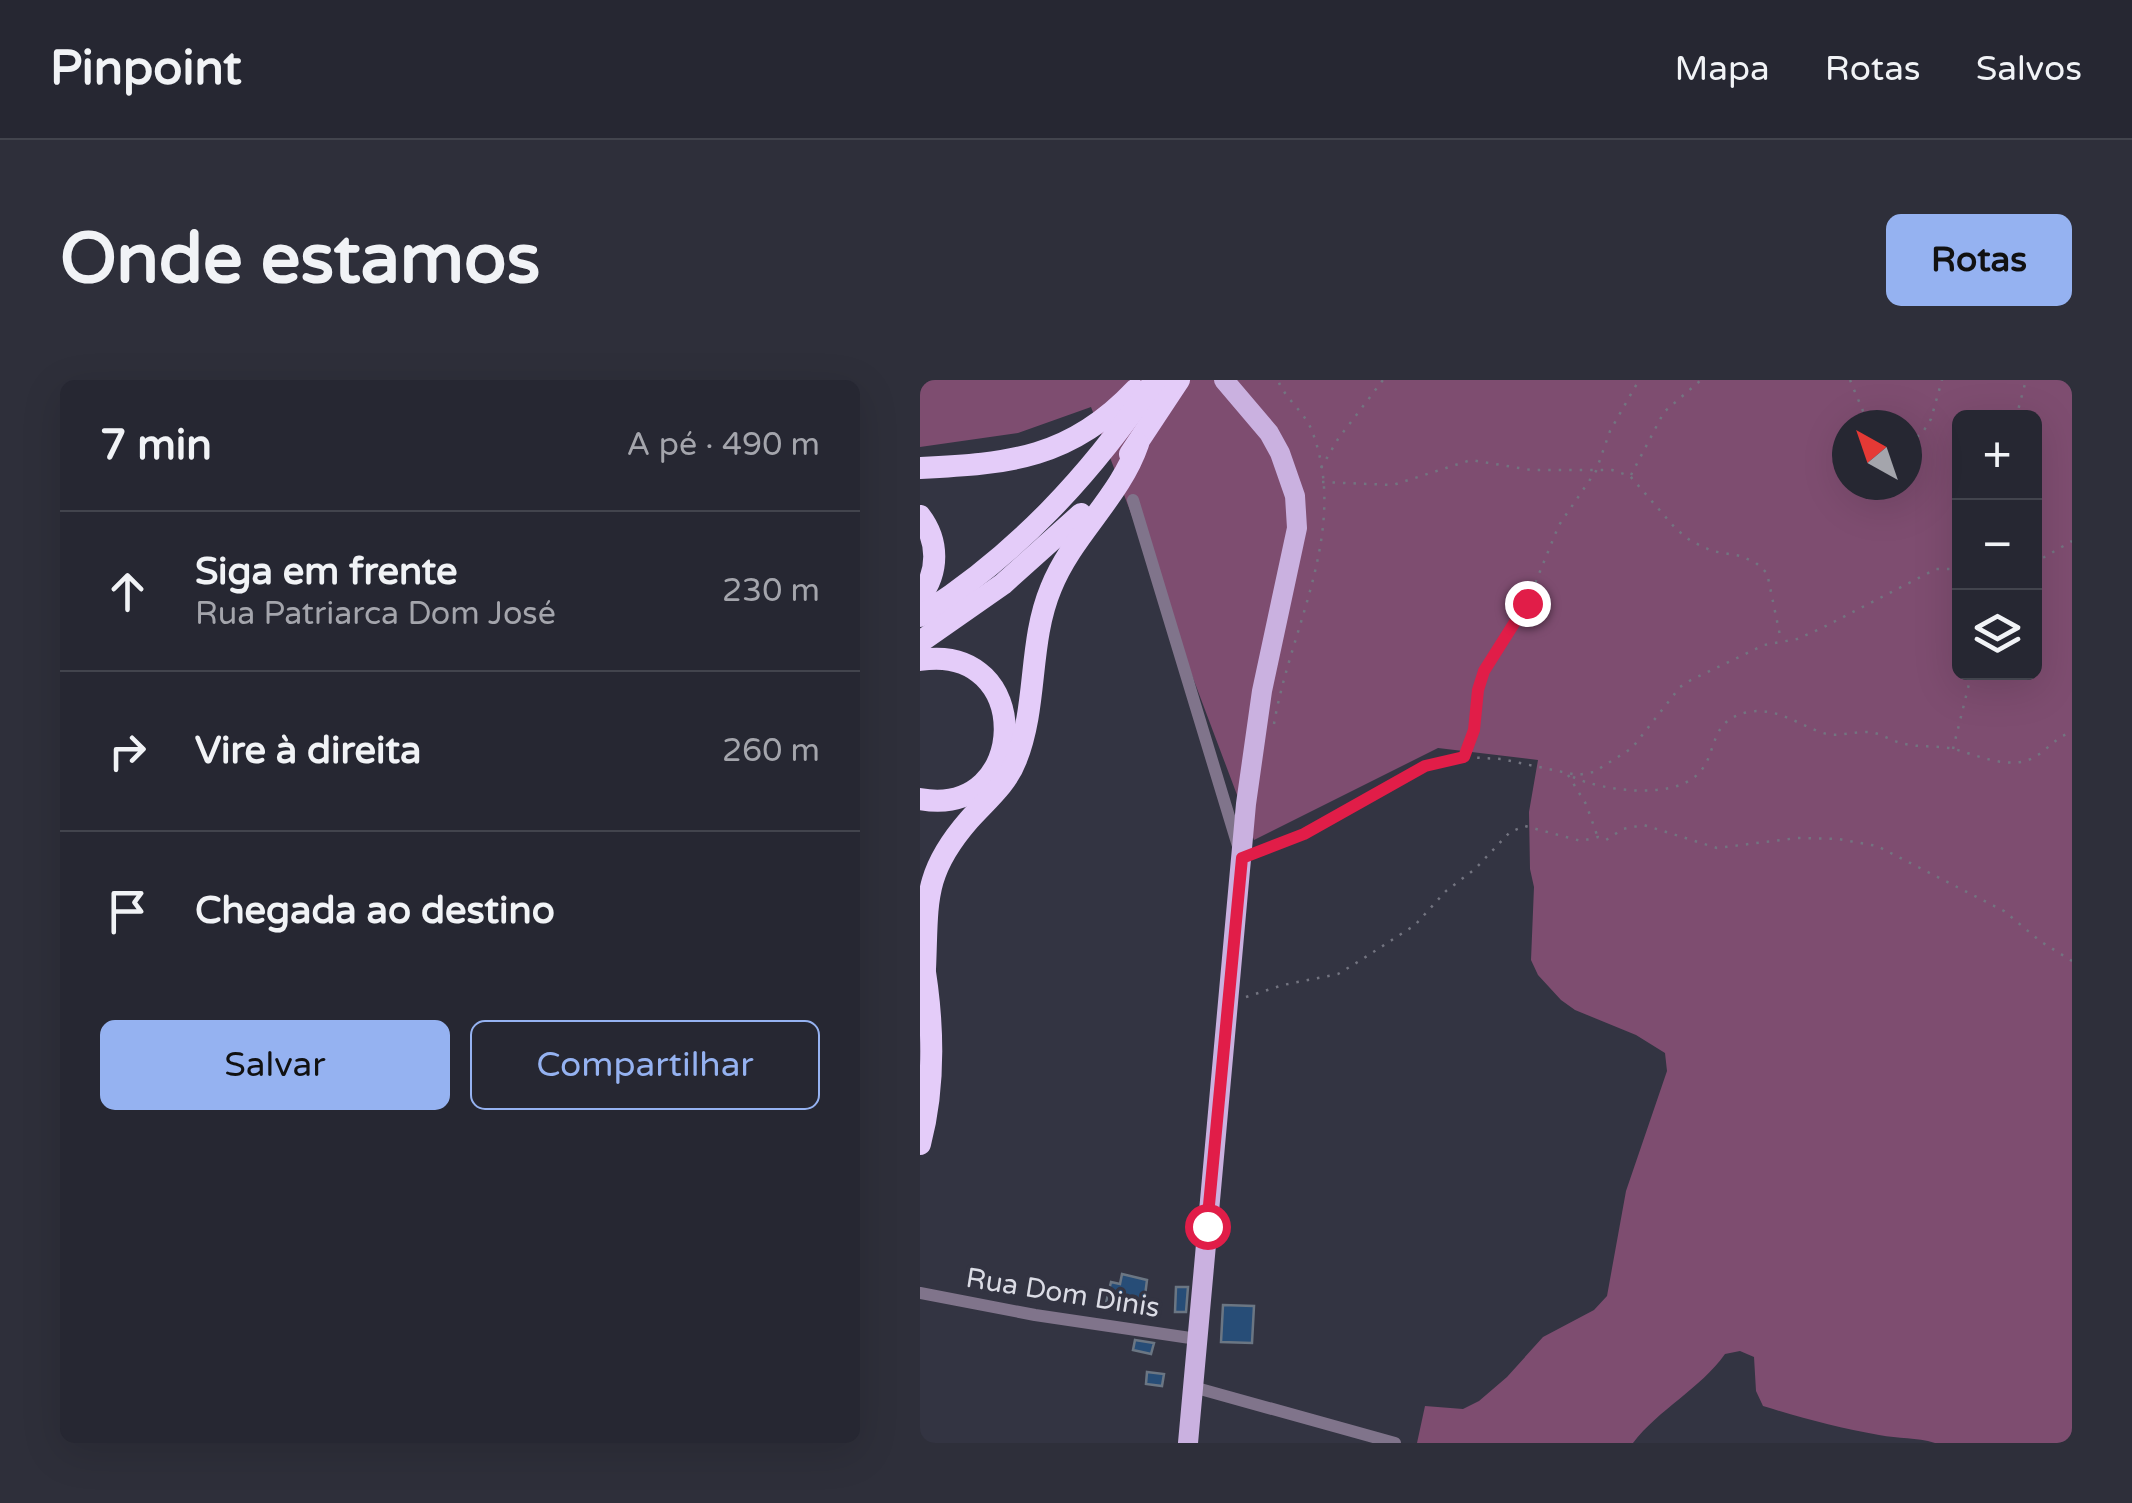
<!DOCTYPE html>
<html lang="pt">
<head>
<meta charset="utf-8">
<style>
  :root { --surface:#262732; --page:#2e2f3a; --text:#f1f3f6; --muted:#a4a5ac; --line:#42444d; --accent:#95b2f1 }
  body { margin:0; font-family:"Varela Round",sans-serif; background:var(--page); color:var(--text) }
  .controls { position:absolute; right:30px; top:30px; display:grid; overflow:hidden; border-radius:15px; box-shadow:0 10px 40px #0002 }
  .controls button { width:90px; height:90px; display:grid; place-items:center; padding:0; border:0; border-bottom:2px solid var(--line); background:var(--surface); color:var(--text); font:50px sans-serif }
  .compass { position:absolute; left:912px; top:30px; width:90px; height:90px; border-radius:50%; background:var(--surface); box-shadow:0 10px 40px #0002; rotate:320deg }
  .stop { position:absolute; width:30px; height:30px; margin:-22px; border:8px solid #e11d48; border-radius:50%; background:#fff }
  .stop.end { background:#e11d48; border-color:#fff; box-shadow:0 2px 10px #0008 }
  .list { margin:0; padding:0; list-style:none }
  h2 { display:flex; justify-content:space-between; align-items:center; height:130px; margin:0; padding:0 40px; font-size:42px }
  h2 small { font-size:32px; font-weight:400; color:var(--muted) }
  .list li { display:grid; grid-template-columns:65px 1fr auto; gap:30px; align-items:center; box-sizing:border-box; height:160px; padding:0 40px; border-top:2px solid var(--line) }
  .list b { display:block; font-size:38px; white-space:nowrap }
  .list p { margin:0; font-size:32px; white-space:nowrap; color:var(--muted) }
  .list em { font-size:32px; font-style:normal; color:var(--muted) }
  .actions { display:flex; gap:20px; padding:30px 40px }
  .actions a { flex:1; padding:22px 0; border:2px solid var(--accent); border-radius:15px; text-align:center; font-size:35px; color:var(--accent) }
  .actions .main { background:var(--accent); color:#111 }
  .icon { flex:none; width:55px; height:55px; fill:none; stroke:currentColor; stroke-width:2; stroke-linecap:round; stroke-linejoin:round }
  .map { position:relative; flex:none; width:1152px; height:1063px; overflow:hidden; border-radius:15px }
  header { display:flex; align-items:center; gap:60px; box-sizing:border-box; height:140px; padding:0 50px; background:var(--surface); border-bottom:2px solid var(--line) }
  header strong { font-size:48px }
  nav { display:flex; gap:55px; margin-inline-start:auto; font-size:35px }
  .intro { display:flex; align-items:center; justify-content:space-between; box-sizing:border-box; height:240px; padding:0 60px }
  h1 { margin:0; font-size:70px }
  .button { padding:25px 45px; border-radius:15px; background:var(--accent); color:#111; font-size:35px; font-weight:700 }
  main { display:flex; gap:60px; padding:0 60px }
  aside { flex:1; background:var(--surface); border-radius:15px; box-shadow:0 10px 40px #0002 }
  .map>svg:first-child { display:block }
  .forest { fill:#7e4d70; fill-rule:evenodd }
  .building { fill:#274d77; stroke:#6b7683; stroke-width:2.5 }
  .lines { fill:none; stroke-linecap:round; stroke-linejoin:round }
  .path { stroke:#737480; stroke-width:2.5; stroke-dasharray:2.5 8; stroke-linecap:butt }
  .street { stroke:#80748b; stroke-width:12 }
  .primary { stroke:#cab1e0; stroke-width:20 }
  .highway { stroke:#e4ccf9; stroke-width:22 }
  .route { stroke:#e11d48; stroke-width:12 }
  .labels { text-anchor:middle; stroke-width:8; stroke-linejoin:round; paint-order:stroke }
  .street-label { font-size:28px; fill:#dbdce5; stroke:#333442 }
</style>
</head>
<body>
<header>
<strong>Pinpoint</strong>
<nav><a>Mapa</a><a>Rotas</a><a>Salvos</a></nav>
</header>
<div class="intro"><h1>Onde estamos</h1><a class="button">Rotas</a></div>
<main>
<aside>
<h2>7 min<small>A pé · 490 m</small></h2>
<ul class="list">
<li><svg class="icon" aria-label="ahead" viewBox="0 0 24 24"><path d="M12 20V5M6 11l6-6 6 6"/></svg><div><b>Siga em frente</b><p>Rua Patriarca Dom José</p></div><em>230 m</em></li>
<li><svg class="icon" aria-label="right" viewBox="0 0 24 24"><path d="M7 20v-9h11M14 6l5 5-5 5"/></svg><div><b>Vire à direita</b></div><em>260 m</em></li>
<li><svg class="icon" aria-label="arrive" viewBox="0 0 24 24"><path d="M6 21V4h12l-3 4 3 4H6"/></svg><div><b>Chegada ao destino</b></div></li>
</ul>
<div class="actions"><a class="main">Salvar</a><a>Compartilhar</a></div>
</aside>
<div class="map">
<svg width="1152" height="1063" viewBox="0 0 1152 1063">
  <rect width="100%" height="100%" fill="#333442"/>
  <path class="forest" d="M0,0H1152V1063H1015C996,1057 979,1059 959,1055C919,1048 882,1038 843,1026L836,1011L834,977L820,971L805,974C780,1009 739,1029 713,1063H497L505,1026L543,1029L559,1021L587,997L623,957L674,930L687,916L706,811L747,691L745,673L716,655L655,630L641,620L618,595L611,580L614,507L610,489L609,432L618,380L518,368L334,460L171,27L98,53L0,67ZM1040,38H1114V292H1040ZM927,45H987V105H927Z"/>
  <g class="building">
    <path d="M202,894L227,900L224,924L200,918L199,926L186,923L191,902L200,904Z"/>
    <path d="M256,907H268L266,932H255Z"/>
    <path d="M303,925L334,926L332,963L301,962Z"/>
    <path d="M215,960L234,963L231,974L213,970Z"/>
    <path d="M227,992L244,994L242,1006L226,1004Z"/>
  </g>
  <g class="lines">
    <g class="path">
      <path d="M930,0L943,31L955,45"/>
      <path d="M1096,38L1106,0"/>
      <path d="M987,60L1001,55L1011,39L1022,0"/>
      <path d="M401,88L418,59L463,0"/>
      <path d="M711,95L744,32L781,0"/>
      <path d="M402,102L473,105L551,80L611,90H692L710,96L756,149L771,161L792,171L821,176L836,183L847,193L861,260"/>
      <path d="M1114,183L1152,161"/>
      <path d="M354,344C370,248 430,150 392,51C385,32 364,18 358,0"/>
      <path d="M1033,369L1052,292"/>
      <path d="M545,374L555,350L558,310L563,291L607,223L639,145L676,91L690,51L719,0"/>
      <path d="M648,395L666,424L677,455"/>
      <path d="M653,397C683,411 752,420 778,394C799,373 787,341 828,332C855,327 876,343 900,352C916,358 929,352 945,352C957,351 969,360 981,363C998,368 1017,365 1034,369C1056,375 1077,385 1101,382C1123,378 1132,358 1152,352"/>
      <path d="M338,472L383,454L484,396L523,380L544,377L581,379L657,395L674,392L712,368L760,307L771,300L844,265L877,259L902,248L1016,189H1040"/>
      <path d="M326,617L363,605L418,594L441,580L495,545L526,511L555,489L590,452L605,446L661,461L678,457L686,460L703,449L724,445L797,468L877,458L918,459L957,466L1084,531L1120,561L1152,581"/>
    </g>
    <g class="street">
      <path d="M213,120L318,466"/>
      <path d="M0,913L115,935L277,959"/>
      <path d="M273,1007L475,1063"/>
    </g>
    <path class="primary" d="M268,1063L326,424L342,311L377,148L375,116L360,73L349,53L304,0"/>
    <g class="highway">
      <path d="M210,74L259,0"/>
      <path d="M0,88C89,84 151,78 215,10"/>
      <path d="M0,136C19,161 19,192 0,217"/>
      <path d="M0,236C97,175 171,94 235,0"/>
      <path d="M0,262L83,204L161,134"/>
      <path d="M0,280C115,262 111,439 0,419"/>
      <path d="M5,589C8,522 2,494 49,440C66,421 87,404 96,380C118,325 108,263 131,208C152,155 200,117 218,64"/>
      <path d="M0,764C16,703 13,635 2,574"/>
    </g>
  </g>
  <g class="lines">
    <path class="route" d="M287,846L322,478L384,454L505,386L544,377L554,350L558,310L564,291L607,223"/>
  </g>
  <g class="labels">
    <g class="street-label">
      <text transform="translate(143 912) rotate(9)" y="10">Rua Dom Dinis</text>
    </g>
  </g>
</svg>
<div class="controls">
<button>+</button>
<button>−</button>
<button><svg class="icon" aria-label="layers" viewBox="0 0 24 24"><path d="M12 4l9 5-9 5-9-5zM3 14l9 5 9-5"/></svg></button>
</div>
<svg class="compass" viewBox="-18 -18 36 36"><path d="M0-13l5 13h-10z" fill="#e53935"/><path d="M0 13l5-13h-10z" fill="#a4a5ac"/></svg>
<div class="stop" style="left:287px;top:846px"></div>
<div class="stop end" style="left:607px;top:223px"></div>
</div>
</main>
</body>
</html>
